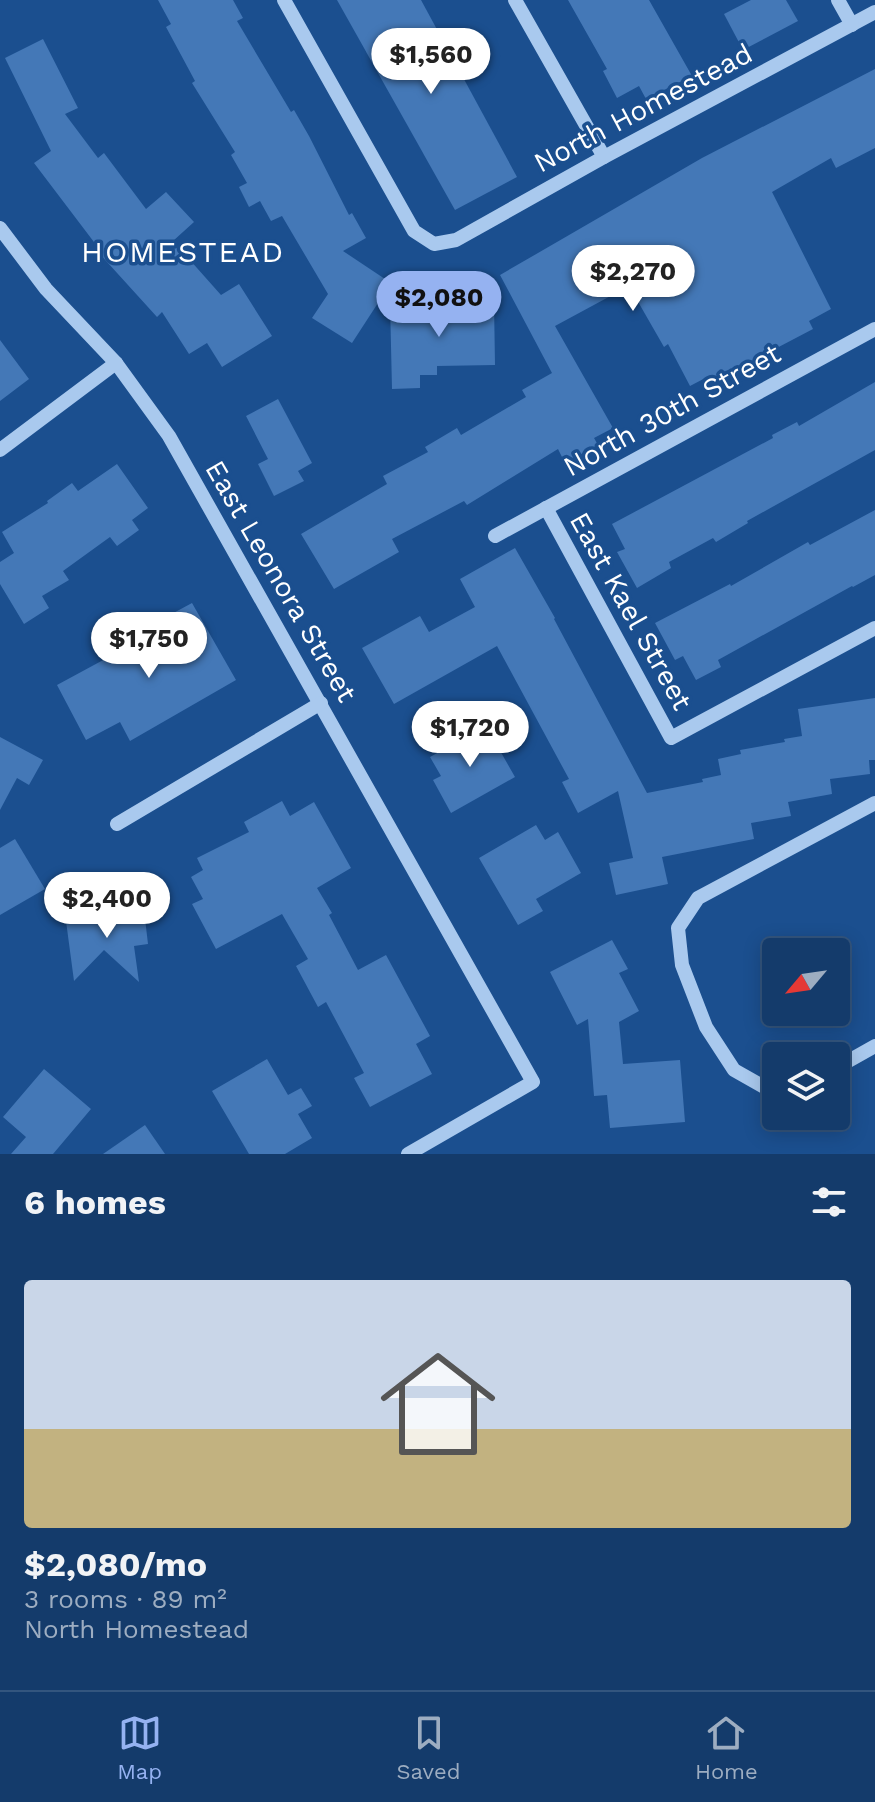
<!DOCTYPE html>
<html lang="en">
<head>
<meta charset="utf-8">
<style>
	body { margin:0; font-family:"Work Sans",sans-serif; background:#1d4271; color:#f1f3f6; height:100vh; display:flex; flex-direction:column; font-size:30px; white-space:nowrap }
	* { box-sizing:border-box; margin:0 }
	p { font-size:26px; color:#9dadc1 }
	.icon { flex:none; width:44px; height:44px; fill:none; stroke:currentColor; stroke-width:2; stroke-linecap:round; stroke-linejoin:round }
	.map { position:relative; height:1154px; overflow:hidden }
	.sheet { display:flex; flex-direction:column; background:#143b6b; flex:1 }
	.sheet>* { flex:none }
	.needle { width:52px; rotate:241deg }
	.tools { position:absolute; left:762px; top:938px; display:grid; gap:16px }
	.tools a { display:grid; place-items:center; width:88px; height:88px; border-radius:8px; background:#143b6b; box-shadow:0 4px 20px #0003,0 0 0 2px #33557e; font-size:40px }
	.price { position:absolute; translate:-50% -68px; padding:0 18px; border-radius:28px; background:#fff; color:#222; font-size:26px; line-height:52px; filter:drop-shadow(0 2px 4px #0008) }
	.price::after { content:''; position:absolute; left:50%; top:48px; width:24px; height:18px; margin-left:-12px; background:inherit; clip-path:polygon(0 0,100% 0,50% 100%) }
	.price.current { background:#95b2f1; color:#111 }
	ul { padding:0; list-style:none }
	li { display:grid; align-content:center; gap:16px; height:424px; padding:0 24px }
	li+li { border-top:2px solid #33557e }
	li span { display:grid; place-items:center; height:248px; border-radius:8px; color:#555 }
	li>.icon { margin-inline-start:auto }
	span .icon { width:144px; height:144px; fill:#fffc; stroke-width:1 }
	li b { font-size:34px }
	h2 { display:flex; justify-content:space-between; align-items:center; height:96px; padding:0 24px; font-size:34px }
	.dock { display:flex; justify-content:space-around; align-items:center; height:112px; border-top:2px solid #33557e; background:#143b6b; font-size:22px; color:#9dadc1 }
	.dock a { display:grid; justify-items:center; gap:4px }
	.dock .current { color:#95b2f1 }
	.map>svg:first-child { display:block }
	.building { fill:#4478b7 }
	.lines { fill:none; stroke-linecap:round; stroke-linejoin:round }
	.minor { stroke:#a9c9ee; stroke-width:14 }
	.labels { text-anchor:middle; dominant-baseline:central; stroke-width:7; stroke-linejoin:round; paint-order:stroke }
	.street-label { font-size:28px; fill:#fff; stroke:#1b4f8f }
	.neighbourhood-label { font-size:30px; letter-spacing:2px; fill:#fff; stroke:#1b4f8f }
</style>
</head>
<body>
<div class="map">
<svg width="875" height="1154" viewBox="0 0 875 1154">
	<rect width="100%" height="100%" fill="#1b4f8f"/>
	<!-- building -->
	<g class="building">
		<path d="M158,0H233L243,18L237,21L291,112L294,110L309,136L349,215L352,213L366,238L343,251L391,283L352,343L312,318L328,294L282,216L271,221L260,201L249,207L239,187L247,183L231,155L235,152L192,83L195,81L166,27L171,24Z"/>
		<path d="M337,0H421L517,177L455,210Z"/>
		<path d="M568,0H649L692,76L646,99L639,86L617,98L603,71L607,69Z"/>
		<path d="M751,0H786L798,21L743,50L724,14Z"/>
		<path d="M43,39L78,108L65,114L98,158L104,153L146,209L166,192L194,222L173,241L221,295L239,284L272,336L222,367L207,343L189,354L162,312L157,317L98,252L100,250L34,163L51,151L5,58Z"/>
		<path d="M875,69V148L836,168L831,158L772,192L831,309L809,321L813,329L714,381L711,375L690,386L668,344L664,347L629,286L555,326L613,428L594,438L598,445L565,463L558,449L467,505L464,501L392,539L399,552L334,589L301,534L387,484L383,476L428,452L425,447L457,428L461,435L526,397L522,390L552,373L500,275L702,158Z"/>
		<path d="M494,302L495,365L437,366V375H420V388L392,389L390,303Z"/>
		<path d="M0,340L29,379L0,401Z"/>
		<path d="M875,382V450L747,521L748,523L716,542L713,538L669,562L671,568L637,588L617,552L625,549L612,524L773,438L772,435L797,422L799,426Z"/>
		<path d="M278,399L312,463L298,471L304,481L274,496L258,464L268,459L246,416Z"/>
		<path d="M117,464L148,508L132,520L139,530L117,546L110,537L63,571L69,580L42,596L49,608L24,624L0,584V562L14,553L2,532L48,503L47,501L72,483L78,491Z"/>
		<path d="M875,510V575L853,587L852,586L718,660L721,667L696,680L683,656L675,660L655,623L730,584L731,586L808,542L810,545Z"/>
		<path d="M515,548L555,618L554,619L647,793L703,782L702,779L721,775L718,759L741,754L740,750L785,742L784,739L802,736L798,709L875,698V760H869L870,774L830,779L832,794L788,802L791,816L751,823L754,839L662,857L668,884L616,895L609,863L633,858L618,791L578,813L562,782L569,779L497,646L394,704L362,648L420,616L429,632L475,607L460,579Z"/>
		<path d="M192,603L236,680L130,741L120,722L86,740L57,685L118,652L119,656L171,626L166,617Z"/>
		<path d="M486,726L515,777L451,813L433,780L441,776L430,757Z"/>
		<path d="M0,737L43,760L29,785L17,778L0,810Z"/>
		<path d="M282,801L290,816L314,802L351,868L317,888L332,913L329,915L358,970L386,955L430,1036L416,1044L432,1074L370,1107L354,1078L364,1073L326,1002L318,1007L296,966L308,959L282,914L216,949L192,904L203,899L191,877L203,870L197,858L249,832L244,822Z"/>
		<path d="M536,825L545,840L558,832L581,873L536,899L543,911L518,925L479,858Z"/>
		<path d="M15,839L45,889L0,915V848Z"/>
		<path d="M144,910L148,944L134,946L139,982L104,950L74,981L66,921Z"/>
		<path d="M612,940L628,969L619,973L639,1011L619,1022L623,1064L680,1060L685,1122L610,1128L607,1095L594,1096L588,1019L577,1025L550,972Z"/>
		<path d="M267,1059L288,1095L301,1088L312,1106L298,1114L312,1138L285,1154H249L212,1091Z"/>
		<path d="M44,1069L91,1109L53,1154H11L26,1137L3,1117Z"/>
		<path d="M145,1125L165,1154H103Z"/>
	</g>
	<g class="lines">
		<!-- minor -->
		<g class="minor">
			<path d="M284,0L414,231L434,244L456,240L604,157L875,12"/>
			<path d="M515,0L604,157"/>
			<path d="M838,0L852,25"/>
			<path d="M0,228L46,289L116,363L169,436L533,1082L408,1154"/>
			<path d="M0,450L116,363"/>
			<path d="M546,508L671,738L875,628"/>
			<path d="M495,536L875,329"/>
			<path d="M117,824L321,703"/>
			<path d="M836,1068L875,1046"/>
			<path d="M776,1086L764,1087L734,1070L706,1027L682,965L678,928L698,898L875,803"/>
		</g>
	</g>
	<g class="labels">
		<!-- street labels -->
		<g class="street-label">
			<text transform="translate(643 108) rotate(-28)">North Homestead</text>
			<text transform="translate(672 410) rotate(-29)">North 30th Street</text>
			<text transform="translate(281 581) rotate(60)">East Leonora Street</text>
			<text transform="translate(631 611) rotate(61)">East Kael Street</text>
		</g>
		<!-- neighbourhood labels -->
		<g class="neighbourhood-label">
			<text x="183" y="251">HOMESTEAD</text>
		</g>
	</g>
</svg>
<div class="tools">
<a><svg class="needle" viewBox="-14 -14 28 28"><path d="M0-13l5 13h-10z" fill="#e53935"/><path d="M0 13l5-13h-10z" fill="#9dadc1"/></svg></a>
<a><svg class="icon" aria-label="layers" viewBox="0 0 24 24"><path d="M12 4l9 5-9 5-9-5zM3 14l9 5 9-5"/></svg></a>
</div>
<b class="price" style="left:431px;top:96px">$1,560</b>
<b class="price" style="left:633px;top:313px">$2,270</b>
<b class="price current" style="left:439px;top:339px">$2,080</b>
<b class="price" style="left:149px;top:680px">$1,750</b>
<b class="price" style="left:470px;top:769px">$1,720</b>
<b class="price" style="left:107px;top:940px">$2,400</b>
</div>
<section class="sheet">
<h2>6 homes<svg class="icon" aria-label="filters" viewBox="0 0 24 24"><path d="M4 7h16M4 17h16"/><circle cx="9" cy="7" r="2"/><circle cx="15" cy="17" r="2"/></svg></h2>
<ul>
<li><span style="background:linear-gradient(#c9d6e8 60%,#c2b280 0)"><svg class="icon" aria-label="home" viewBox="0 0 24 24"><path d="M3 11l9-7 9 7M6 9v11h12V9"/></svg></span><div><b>$2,080/mo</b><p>3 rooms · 89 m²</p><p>North Homestead</p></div></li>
</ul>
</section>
<nav class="dock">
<a class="current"><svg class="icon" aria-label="map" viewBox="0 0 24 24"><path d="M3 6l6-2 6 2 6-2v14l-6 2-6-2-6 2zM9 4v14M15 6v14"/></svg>Map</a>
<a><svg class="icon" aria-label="saved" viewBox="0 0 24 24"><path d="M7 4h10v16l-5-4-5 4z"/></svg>Saved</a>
<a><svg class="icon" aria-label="home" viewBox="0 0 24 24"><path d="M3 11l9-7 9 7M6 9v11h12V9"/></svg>Home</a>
</nav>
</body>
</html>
